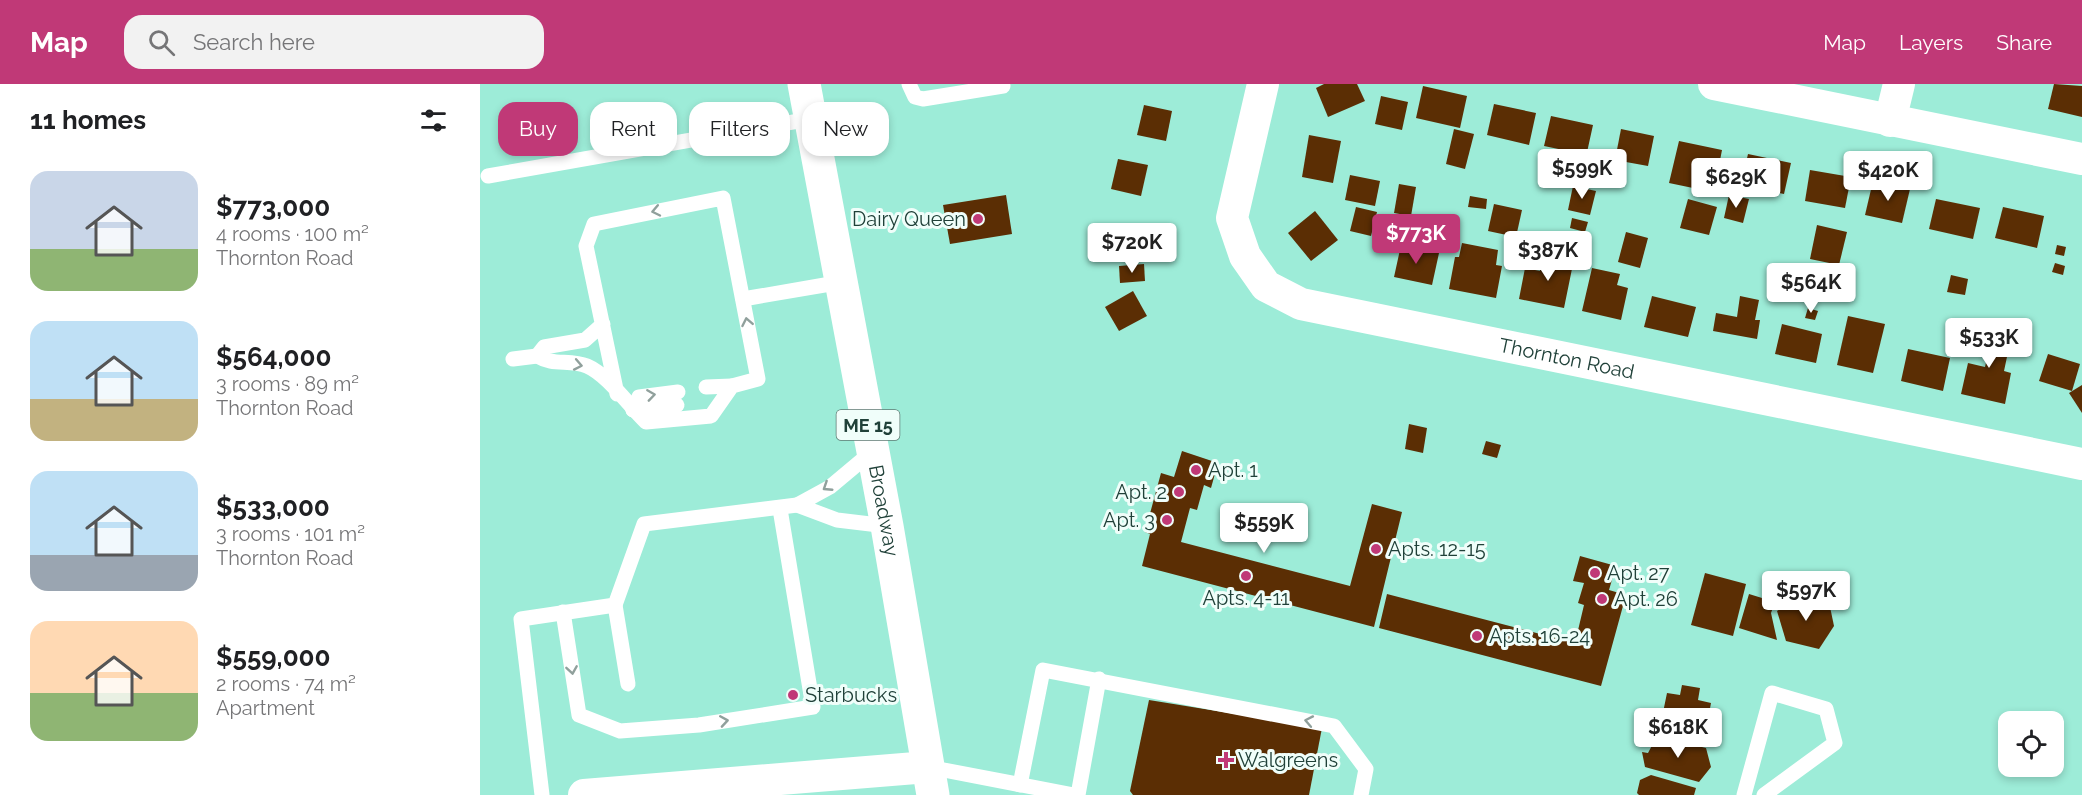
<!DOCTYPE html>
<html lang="en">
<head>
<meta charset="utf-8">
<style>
	body { margin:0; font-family:Raleway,sans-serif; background:#f2f2f2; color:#202124; height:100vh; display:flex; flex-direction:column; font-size:22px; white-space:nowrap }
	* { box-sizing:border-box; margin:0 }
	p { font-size:20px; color:#757577 }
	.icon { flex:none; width:33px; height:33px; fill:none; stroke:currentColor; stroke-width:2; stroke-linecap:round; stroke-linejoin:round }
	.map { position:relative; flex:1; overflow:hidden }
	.side { display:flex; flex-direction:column; background:#fff; width:480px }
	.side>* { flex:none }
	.guide { position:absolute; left:18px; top:18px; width:570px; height:54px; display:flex; gap:12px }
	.buttons { position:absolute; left:1518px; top:627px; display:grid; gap:12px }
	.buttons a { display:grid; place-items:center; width:66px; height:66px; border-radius:12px; background:#fff; box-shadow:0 3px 9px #0003; font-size:30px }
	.price { position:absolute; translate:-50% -51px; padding:0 14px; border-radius:6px; background:#fff; color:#222; font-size:20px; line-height:39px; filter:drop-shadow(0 2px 3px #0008) }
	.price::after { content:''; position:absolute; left:50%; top:36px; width:18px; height:14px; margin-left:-9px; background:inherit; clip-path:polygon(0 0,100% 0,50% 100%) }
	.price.selected { background:#c03977; color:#fff }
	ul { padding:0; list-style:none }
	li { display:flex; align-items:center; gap:18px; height:150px; padding:0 30px }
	li span { display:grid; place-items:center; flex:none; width:168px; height:120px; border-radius:18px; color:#555 }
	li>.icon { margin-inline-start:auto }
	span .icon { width:72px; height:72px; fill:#fffc; stroke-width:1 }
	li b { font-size:26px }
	h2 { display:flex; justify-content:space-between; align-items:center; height:72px; padding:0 30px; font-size:26px }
	.chip { padding:0 21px; border-radius:18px; background:#fff; box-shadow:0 3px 9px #0003; font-size:21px; line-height:54px }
	.chip.selected { background:#c03977; color:#fff }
	header { display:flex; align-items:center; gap:36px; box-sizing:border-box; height:84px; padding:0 30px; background:#c03977; color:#fff }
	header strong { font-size:28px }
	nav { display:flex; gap:33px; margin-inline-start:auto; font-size:21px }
	.search { width:420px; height:54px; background:#f2f2f2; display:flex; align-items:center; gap:15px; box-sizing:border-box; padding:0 21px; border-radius:18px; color:#757577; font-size:22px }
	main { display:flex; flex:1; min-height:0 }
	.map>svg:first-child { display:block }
	.building { fill:#5b2e04 }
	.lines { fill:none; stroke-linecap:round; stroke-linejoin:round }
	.service { stroke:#fff; stroke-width:15 }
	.minor { stroke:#fff; stroke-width:32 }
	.primary { stroke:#fff; stroke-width:33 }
	.oneway { stroke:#90a09c }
	.poi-dot { fill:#c03977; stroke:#f0fefa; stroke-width:2 }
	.labels { text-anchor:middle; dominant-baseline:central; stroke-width:6; stroke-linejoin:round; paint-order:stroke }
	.shield { fill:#f0fefa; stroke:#5e7a73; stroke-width:1.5 }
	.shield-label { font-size:18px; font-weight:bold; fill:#204139 }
	.poi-label { font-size:20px; fill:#204139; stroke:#f0fefa; text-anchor:start }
	.street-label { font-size:20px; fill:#204139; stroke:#f0fefa }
</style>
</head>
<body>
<header>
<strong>Map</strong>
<div class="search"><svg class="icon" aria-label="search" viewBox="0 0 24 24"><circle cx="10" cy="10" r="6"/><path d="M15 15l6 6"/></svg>Search here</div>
<nav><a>Map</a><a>Layers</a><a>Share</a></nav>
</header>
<main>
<section class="side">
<h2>11 homes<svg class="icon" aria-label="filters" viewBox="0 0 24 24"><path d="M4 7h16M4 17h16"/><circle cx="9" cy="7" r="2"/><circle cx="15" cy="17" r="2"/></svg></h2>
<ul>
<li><span style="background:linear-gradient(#c9d6e8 65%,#8fb573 0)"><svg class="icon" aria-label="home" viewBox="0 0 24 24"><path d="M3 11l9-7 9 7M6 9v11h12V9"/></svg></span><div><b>$773,000</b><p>4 rooms · 100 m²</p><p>Thornton Road</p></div></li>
<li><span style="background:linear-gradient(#bfe0f5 65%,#c2b280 0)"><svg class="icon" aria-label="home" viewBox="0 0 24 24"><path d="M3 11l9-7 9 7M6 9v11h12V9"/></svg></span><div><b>$564,000</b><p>3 rooms · 89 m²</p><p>Thornton Road</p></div></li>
<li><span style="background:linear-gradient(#bfe0f5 70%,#9aa5b1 0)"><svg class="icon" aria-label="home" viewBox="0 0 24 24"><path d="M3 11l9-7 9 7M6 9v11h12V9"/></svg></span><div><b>$533,000</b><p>3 rooms · 101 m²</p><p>Thornton Road</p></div></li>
<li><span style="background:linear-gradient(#ffd9b3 60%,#8fb573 0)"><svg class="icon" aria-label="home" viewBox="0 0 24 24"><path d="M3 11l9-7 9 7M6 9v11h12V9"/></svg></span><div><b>$559,000</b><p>2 rooms · 74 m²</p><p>Apartment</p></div></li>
</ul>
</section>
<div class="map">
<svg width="1602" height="711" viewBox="0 0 1602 711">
	<rect width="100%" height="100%" fill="#9decd8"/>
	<!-- building -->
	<g class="building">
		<path d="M844,0H877L885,17L848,33L836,4Z"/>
		<path d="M1574,0L1602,2V33L1568,25Z"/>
		<path d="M943,2L987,12L980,44L936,34Z"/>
		<path d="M901,12L928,18L922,46L895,40Z"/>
		<path d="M1014,20L1056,29L1049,61L1007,51Z"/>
		<path d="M664,21L692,27L686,57L657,51Z"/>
		<path d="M1071,32L1113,41L1102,91L1084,87L1088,67L1064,62Z"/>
		<path d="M974,45L994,50L985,85L966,80Z"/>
		<path d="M1141,45L1174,52L1168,82L1135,76Z"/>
		<path d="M829,51L861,57L853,99L822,93Z"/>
		<path d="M1199,57L1242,66L1236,97L1215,92L1213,104L1189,99Z"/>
		<path d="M1268,70L1311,79L1304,110L1280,105L1279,113L1264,110L1266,101L1261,100Z"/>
		<path d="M638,75L668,81L661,112L631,105Z"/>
		<path d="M1330,86L1371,93L1365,124L1325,117Z"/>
		<path d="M870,91L900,97L895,122L865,116Z"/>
		<path d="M1393,97L1430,105L1422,139L1385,131Z"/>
		<path d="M919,100L936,103L931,132L914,129Z"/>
		<path d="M1093,102L1116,107L1110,131L1088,126Z"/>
		<path d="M526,111L532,150L470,160L463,121Z"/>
		<path d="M1249,111L1269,115L1263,139L1244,134Z"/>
		<path d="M990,112L1007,115L1006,125L988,123Z"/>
		<path d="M1208,115L1237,123L1229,151L1200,144Z"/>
		<path d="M1456,115L1500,124L1493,155L1449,145Z"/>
		<path d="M1014,120L1042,126L1036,153L1008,147Z"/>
		<path d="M876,123L897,128L891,152L870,147Z"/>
		<path d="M1523,123L1564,132L1557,164L1515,154Z"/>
		<path d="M835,127L858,156L831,177L808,149Z"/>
		<path d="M1092,134L1108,138L1105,148L1090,144Z"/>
		<path d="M1337,141L1367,148L1359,181L1330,175Z"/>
		<path d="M1146,148L1168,154L1160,184L1138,178Z"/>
		<path d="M982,159L1018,166L1016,181L1022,182L1016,214L969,205L975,173H979Z"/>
		<path d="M921,161L959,169L952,201L914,193Z"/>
		<path d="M1577,161L1586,163L1584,172L1575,170Z"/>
		<path d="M1064,169L1094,175L1084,224L1039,215L1045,184L1060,187Z"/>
		<path d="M1575,179L1585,182L1583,191L1572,188Z"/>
		<path d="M664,180L665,197L640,199L639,182Z"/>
		<path d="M1112,184L1140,190L1137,201L1148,204L1141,236L1102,227Z"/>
		<path d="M1471,191L1488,195L1485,211L1467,208Z"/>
		<path d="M653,207L667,232L639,247L625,223Z"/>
		<path d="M1172,212L1216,223L1208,253L1164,243Z"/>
		<path d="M1260,212L1279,216L1275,236H1280L1277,255L1233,247L1236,229L1257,233Z"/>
		<path d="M1328,224L1338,227L1335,236L1325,234Z"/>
		<path d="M1368,232L1405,240L1393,289L1357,281Z"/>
		<path d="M1302,240L1342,250L1336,279L1295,270Z"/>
		<path d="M1493,246L1531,254L1524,287L1531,289L1525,320L1481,310L1488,279L1505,283L1509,266L1490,262Z"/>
		<path d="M1428,265L1470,274L1463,307L1421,297Z"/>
		<path d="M1568,270L1600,280L1592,307L1559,297Z"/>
		<path d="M1602,301V329L1589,309Z"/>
		<path d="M929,340L947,344L943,369L925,365Z"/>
		<path d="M1006,357L1021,361L1017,374L1002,370Z"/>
		<path d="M702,367L738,379L731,404L724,401L717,426L710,424L701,458L870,502L892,420L922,428L894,543L662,482L670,450L665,448L681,389L694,393Z"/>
		<path d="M1100,472L1136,482L1129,506L1146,511L1121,602L899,544L907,510L1095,559L1104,521L1098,519L1104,499L1093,497Z"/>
		<path d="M1225,489L1266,500L1253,552L1211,541Z"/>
		<path d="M1269,510L1295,518L1291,529L1297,556L1259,544Z"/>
		<path d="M1316,514L1349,518L1354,542L1339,565L1306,557L1297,527Z"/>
		<path d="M1202,601L1220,604L1218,616L1231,619L1224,657L1179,648L1187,609L1200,611Z"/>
		<path d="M669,616L842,644L829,711H653L650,707Z"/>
		<path d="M1177,652L1226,664L1231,683L1219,698L1165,683L1162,668L1168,669Z"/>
		<path d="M1171,691L1216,704L1214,711H1159L1157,709L1160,696Z"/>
	</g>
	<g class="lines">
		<!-- service -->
		<g class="service">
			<path d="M429,0L435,13L443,15L523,2"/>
			<path d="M8,92L330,35"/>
			<path d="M263,215L362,198"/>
			<path d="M123,240L105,256L64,263L57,272C73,282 90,275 107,282C128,291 149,322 166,338L231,332L252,302L278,295L243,114L114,140L106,162L137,310"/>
			<path d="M33,275L57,272"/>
			<path d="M226,303L252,302"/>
			<path d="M153,326L159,313L198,308"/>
			<path d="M153,326L197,321"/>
			<path d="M393,367L350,403L317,421L357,436L407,442"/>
			<path d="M135,521L148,600"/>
			<path d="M83,528L99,631L140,647L219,641L333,623L300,425"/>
			<path d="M448,683L594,711"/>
			<path d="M540,701L563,586L854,642L886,685L881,711"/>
			<path d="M62,711L41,535L135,521L164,440L317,421"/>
			<path d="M598,711L619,595"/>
			<path d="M1264,711L1292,609L1346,625L1355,659L1284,711"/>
		</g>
		<!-- minor -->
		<g class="minor">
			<path id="s1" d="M783,0L752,134L765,172L786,202L821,220L1602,380"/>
			<path d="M1234,0L1602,75"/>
			<path d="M1410,37L1419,0"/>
			<path d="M104,711L448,683"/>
		</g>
		<!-- primary -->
		<path class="primary" id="s2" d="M324,0L407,442L453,711"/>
	</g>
	<!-- one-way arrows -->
	<defs><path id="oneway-chevron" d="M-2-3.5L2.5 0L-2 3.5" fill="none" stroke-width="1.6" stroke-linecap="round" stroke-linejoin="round" transform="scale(1.5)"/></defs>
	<g class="oneway">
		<use href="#oneway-chevron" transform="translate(176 127) rotate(168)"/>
		<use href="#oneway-chevron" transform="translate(267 238) rotate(-101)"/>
		<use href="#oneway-chevron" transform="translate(98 281) rotate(11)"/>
		<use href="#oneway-chevron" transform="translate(171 311) rotate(-8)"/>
		<use href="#oneway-chevron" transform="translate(347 403) rotate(147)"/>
		<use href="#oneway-chevron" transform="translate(92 586) rotate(81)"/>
		<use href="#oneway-chevron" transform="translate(244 637) rotate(-9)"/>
		<use href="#oneway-chevron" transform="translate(829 637) rotate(-169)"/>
	</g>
	<!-- markers -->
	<g class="poi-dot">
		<circle cx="498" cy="135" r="6"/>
		<circle cx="716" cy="386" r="6"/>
		<circle cx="699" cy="408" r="6"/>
		<circle cx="687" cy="436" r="6"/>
		<circle cx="896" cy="465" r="6"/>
		<circle cx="1115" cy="489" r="6"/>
		<circle cx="766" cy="492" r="6"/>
		<circle cx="1122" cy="515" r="6"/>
		<circle cx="997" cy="552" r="6"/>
		<circle cx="313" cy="611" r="6"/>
		<path d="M743 667h6v6h6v6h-6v6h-6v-6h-6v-6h6z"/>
	</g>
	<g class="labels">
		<!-- shield labels -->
		<rect class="shield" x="356.5" y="326" width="63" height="30" rx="4.5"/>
		<g class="shield-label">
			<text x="388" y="341">ME 15</text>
		</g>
		<!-- poi labels -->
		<g class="poi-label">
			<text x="486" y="135" text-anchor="end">Dairy Queen</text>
			<text x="728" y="386">Apt. 1</text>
			<text x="687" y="408" text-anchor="end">Apt. 2</text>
			<text x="675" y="436" text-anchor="end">Apt. 3</text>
			<text x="908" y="465">Apts. 12-15</text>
			<text x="1127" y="489">Apt. 27</text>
			<text x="766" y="514" text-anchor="middle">Apts. 4-11</text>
			<text x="1134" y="515">Apt. 26</text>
			<text x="1009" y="552">Apts. 16-24</text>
			<text x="325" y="611">Starbucks</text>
			<text x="758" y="676">Walgreens</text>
		</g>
		<!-- street labels -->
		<g class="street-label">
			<text stroke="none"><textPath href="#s1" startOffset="525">Thornton Road</textPath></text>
			<text stroke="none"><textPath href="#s2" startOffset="434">Broadway</textPath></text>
		</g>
	</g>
</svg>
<div class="buttons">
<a><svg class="icon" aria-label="locate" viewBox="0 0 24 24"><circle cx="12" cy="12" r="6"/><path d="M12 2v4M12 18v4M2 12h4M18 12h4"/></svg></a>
</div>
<b class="price" style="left:1102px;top:116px">$599K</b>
<b class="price" style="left:1408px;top:118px">$420K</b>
<b class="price" style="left:1256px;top:125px">$629K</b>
<b class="price selected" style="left:936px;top:181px">$773K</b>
<b class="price" style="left:652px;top:190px">$720K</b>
<b class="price" style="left:1068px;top:198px">$387K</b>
<b class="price" style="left:1331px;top:230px">$564K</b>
<b class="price" style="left:1509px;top:285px">$533K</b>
<b class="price" style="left:784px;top:470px">$559K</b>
<b class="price" style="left:1326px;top:538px">$597K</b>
<b class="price" style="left:1198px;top:675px">$618K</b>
<div class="guide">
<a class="chip selected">Buy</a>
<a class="chip">Rent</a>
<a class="chip">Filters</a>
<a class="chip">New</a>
</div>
</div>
</main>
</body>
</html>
